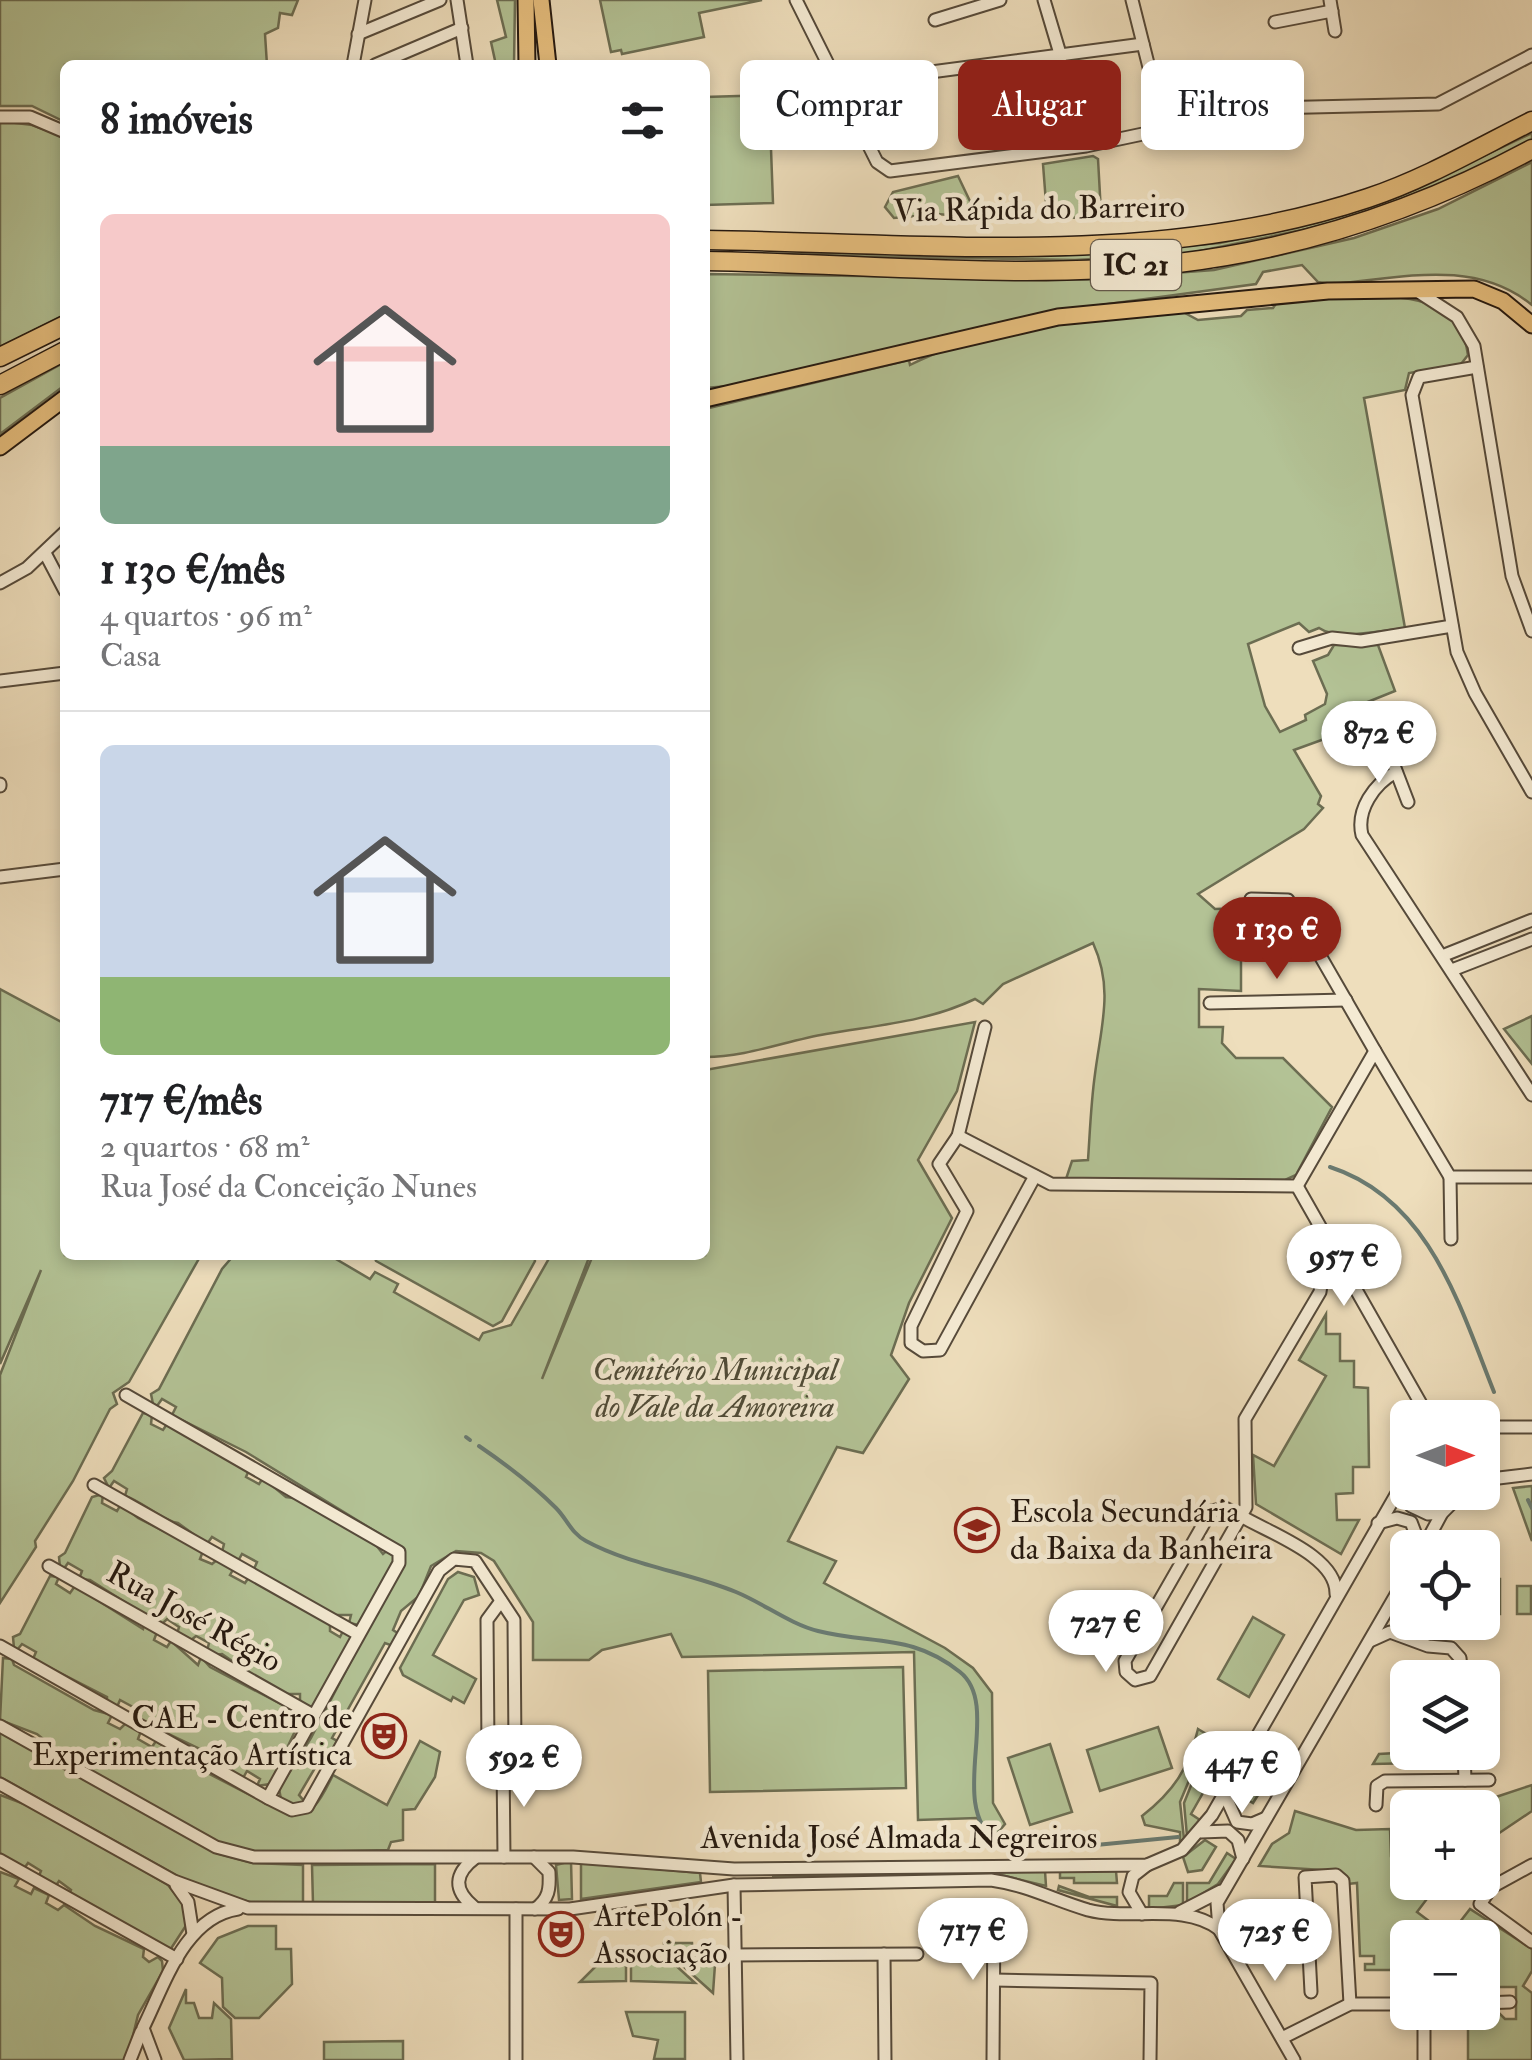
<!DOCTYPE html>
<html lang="pt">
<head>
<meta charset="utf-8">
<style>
	body { margin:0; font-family:"IM FELL Double Pica",serif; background:#f2f2f2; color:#202124; height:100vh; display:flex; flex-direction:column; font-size:38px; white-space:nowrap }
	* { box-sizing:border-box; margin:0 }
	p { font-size:32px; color:#757577 }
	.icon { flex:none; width:55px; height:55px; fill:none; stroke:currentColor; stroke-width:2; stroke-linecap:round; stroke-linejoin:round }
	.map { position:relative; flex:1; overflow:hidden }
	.side { position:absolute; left:60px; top:60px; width:650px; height:1200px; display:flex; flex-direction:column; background:#fff; border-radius:15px; box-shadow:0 5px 15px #0003 }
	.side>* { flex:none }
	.banner { position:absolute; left:740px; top:60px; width:640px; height:90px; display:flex; gap:20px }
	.needle { width:65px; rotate:90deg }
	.fabs { position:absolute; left:1390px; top:1400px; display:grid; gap:20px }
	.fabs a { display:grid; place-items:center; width:110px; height:110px; border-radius:15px; background:#fff; box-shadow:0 5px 15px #0003; font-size:50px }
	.price { position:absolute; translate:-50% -85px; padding:0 22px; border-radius:35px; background:#fff; color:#222; font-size:32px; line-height:65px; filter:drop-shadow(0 2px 5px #0008) }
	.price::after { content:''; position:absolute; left:50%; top:60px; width:30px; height:22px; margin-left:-15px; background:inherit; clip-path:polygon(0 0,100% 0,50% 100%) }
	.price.current { background:#8f2418; color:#fff }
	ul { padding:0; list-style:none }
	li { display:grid; align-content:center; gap:20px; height:530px; padding:0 40px }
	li+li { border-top:2px solid #e0e0e0 }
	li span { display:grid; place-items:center; height:310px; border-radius:15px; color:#555 }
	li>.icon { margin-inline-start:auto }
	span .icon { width:180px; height:180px; fill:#fffc; stroke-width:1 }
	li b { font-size:42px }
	h2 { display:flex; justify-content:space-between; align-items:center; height:120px; padding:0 40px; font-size:42px }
	.tag { padding:0 35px; border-radius:15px; background:#fff; box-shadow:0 5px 15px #0003; font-size:35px; line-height:90px }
	.tag.current { background:#8f2418; color:#fff }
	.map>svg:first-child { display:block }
	.green { fill:#b3c295; stroke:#6c6d52; stroke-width:2.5 }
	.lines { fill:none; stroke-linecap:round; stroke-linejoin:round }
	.stream { stroke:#6a7a70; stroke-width:4 }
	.minor-casing { stroke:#564a3a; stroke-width:15 }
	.major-casing { stroke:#24180f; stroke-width:19 }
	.highway-casing { stroke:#24180f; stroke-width:21 }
	.minor { stroke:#f4ead3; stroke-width:11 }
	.major { stroke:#e7bf7e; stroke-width:15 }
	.highway { stroke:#e7bf7e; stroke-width:18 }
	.labels { text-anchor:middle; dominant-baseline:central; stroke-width:9; stroke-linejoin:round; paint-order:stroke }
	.shield { fill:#f4ead3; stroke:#62574a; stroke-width:2.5 }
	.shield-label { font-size:30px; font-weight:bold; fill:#24180f }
	.street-label { font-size:32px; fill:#24180f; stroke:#f4ead3 }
	.park-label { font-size:32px; font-style:italic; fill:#4f4b37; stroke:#f4ead3 }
	.poi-label { font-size:32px; fill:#24180f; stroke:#f4ead3; text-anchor:start }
</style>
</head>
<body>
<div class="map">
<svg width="1532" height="2060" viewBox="0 0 1532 2060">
	<rect width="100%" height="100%" fill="#eedebc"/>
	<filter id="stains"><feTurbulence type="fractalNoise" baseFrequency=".002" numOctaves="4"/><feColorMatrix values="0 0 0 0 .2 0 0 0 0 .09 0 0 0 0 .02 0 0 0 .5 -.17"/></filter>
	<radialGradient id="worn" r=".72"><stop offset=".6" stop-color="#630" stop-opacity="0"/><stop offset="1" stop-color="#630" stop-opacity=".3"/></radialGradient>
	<!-- green -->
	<g class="green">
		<path d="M0,0H298L292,15L280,13L278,28L265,34L267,65H65V122L32,106H0Z"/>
		<path d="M497,0H515L514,65H496L491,42L506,37Z"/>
		<path d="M600,0H762L699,13L704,37L622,54L621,50L611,52Z"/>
		<path d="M769,95L773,203L705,205V97Z"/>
		<path d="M0,121L32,125L65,137V315L0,347Z"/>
		<path d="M1532,133V141L1469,173L1346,221L1185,254L1075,260L705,254L1095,253L1220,243L1312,223L1398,196Z"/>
		<path d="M1093,156L1098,159L1101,213L1096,219L1047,216L1043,164Z"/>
		<path d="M1532,162V305C1474,258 1402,278 1334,284L1318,282L1302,265L1263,272L1256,284L1042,313L729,386L705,388V274L1094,279L1214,270L1354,238L1438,209Z"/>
		<path d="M958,176L978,218L938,214L894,218L885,207L893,192Z"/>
		<path d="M1347,296C1394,296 1460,292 1468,355L1461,364L1409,373L1405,390L1364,398L1405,628C1384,631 1336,640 1319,628L1309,632L1299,623L1248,644L1265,706L1280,732L1306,720L1305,715L1325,704L1327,694L1313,661L1328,655L1334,645H1378L1395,691L1365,703L1368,712L1349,720L1352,729L1294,750L1321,796L1318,804L1323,808L1304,829L1198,894L1215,909L1247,908V904L1282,908L1307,944V950H1276L1275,945H1263V929L1253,928V950L1241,951V991L1199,989V1027H1223L1222,1043L1236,1058H1283L1332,1107L1296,1175L1285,1180L1066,1179L1072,1161L1088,1160C1090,1131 1091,1102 1095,1074C1101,1026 1114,989 1093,943L1003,984L983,1004L975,999C927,1022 878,1025 826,1034C785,1041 747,1057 705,1057V409L909,360L910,365C992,323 1094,320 1183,312L1198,320L1241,316L1247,310L1273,308L1277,302Z"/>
		<path d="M65,362V385L0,434V398Z"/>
		<path d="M0,989L65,1024V1255H201L129,1382L113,1393L117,1404L110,1409L73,1481L35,1541L36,1547L0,1603V1375L41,1270L0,1364Z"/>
		<path d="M1532,1016V1064L1504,1029Z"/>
		<path d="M975,1022L957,1091L918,1160L952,1218L909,1303L891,1355L909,1379L863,1453L837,1447L788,1541L836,1561L824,1583L945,1648L973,1668L992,1693L993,1803L1005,1824L993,1838L977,1818L918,1820L914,1652L682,1657L671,1634L602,1650L589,1660H533V1622L494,1561L481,1553L456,1551L431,1566L419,1596L401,1611L393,1630L399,1634L393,1646L385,1643L332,1738L339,1742L332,1754L325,1751L299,1795L305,1802L297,1807L281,1799L279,1789L311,1738L403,1561L404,1549L246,1452L172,1415L176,1407L162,1399L157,1406L153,1404L151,1394L159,1389L222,1269L234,1255H329L370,1279L375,1272L398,1284L394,1292L479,1340L483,1333L511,1325L551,1255H590L542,1379L593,1255H705V1070Z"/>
		<path d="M374,1255H534L535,1261L502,1321L493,1326L376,1261Z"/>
		<path d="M1326,1314V1334H1340V1361H1354V1387L1368,1388L1369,1467H1353V1493L1336,1494L1337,1520H1359L1341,1554L1256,1504L1253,1455L1274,1466L1326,1376L1299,1360Z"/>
		<path d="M143,1413L152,1415L151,1424L163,1430L167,1424L249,1470L246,1477L259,1484L263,1478L286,1497L301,1499L376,1545L383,1554L389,1549L396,1560L359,1625L349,1623L351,1615H333L254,1569L257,1562L242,1554L238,1561L222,1552L224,1544L212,1537L207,1544L178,1523C164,1522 142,1501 125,1496L127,1489L114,1481L109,1488L104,1478L112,1471Z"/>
		<path d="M1532,1486V1541L1513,1488Z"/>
		<path d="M103,1494L102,1503L117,1511L121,1504L138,1518L203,1551L200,1559L212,1564L218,1559L234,1568L230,1575L245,1583L249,1577L330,1622V1631L340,1637L344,1629L352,1637L313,1707L300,1704V1694H280L222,1654L214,1655L207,1651L209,1643L196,1636L190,1641L177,1634L179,1627L167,1619L161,1625L90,1580L79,1579L82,1571L68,1563L63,1570L60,1567L59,1557L65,1553L92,1497Z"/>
		<path d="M458,1572L474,1577L479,1595L464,1600L433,1655L476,1679L464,1703L453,1697L451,1701L403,1675L400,1668L448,1579Z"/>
		<path d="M50,1576L59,1577L56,1584L70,1593L75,1586L143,1629L144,1624L157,1632L154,1640L167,1647L171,1641L198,1665L201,1657L210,1667L302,1715L301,1731L296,1729L270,1784L257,1786L260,1779L247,1771L243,1778L198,1748L160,1730L164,1725L154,1719L147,1724L130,1715L133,1707L120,1700L117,1707L107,1702V1697L33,1659L36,1652L22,1644L17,1650L14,1648L13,1637L20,1634Z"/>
		<path d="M1482,1579H1500V1614H1483Z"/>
		<rect x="1517" y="1586" width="14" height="28"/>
		<path d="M1253,1617L1284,1635L1249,1697L1218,1679Z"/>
		<path d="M3,1658L12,1659L14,1665L94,1710L112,1715L108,1723L120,1729L126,1723L141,1731L138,1739L152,1747L156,1741L192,1765L289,1815C315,1817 322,1796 333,1775L387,1805L420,1741L440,1752L435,1777L415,1809L403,1810V1840L391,1842L388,1850L262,1853L222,1844L66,1757L37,1734L0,1720Z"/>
		<path d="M903,1667L906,1788L710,1792L708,1671Z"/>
		<path d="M1396,1725H1407L1408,1752L1421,1753V1763L1373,1764L1379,1754L1396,1753Z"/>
		<path d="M1158,1727L1172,1768L1100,1791L1087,1750Z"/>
		<path d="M1198,1729L1208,1735L1180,1802L1184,1839L1180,1842V1832L1145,1825L1142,1816C1174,1791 1189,1768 1198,1729Z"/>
		<path d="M0,1732L216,1853L253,1863L303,1865V1904L250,1902L201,1889L0,1777Z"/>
		<path d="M1211,1736L1229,1747L1191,1814L1200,1820L1187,1836L1184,1803Z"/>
		<path d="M1050,1744L1072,1812L1030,1825L1008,1758Z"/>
		<path d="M1248,1763L1260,1770L1265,1784L1253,1803L1233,1791Z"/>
		<path d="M1532,1785V1811L1483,1844V1821L1497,1820L1496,1797Z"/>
		<path d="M0,1795L40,1810L168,1885L183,1904L187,1924L170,1950L69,1895L71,1890L59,1881L55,1887L38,1878L41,1871L28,1863L23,1870L0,1853Z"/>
		<path d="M1295,1811L1356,1830L1390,1829L1391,1856H1407L1408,1882L1439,1883L1417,1912L1449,1936L1470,1909L1532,1949V1971L1523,1986L1532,1993V2060H1468V2013L1495,2009L1505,2019H1516V1987H1498V1970L1483,1969L1482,1938H1408L1407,1961H1392L1391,1970H1365V1964H1374V1956H1360L1357,1883L1348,1884L1339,1871L1259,1866L1272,1844L1289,1833Z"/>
		<path d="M1205,1840L1216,1847L1202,1870L1188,1872L1183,1857Z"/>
		<path d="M1227,1853L1236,1859L1218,1884L1187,1903V1883H1209Z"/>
		<path d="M571,1861L572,1899L559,1900L556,1865Z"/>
		<path d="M581,1862L700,1873L701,1882L581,1899Z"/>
		<path d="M435,1864V1902L313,1904L312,1865Z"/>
		<path d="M1045,1871L1046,1886L1001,1875L772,1876Z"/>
		<path d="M1060,1871H1116L1117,1883H1074V1878H1060Z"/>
		<path d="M0,1872L19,1879L15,1886L31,1894L34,1888L49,1895L46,1903L58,1910L64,1905L95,1926L144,1949L143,1957L149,1962L158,1957L162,1961L163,1971L138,2015L127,2060H0Z"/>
		<path d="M1174,1883H1183V1905L1149,1909V1896H1167Z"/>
		<path d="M1059,1886L1089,1897H1117V1906L1058,1890Z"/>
		<path d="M248,1926H276V1949H291L292,1984L259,2018H235L223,2007L222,1978L200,1963L218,1938Z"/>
		<path d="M664,1943H692L693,1958L706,1957V1943L716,1950L713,1993L664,1949Z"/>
		<path d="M604,1958H626V1981L580,1982Z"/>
		<path d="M672,1962L695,1983L631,1981V1963Z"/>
		<path d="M186,1989V2003H194L199,2018H212L214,2003L231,2019L232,2059L184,2060L169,2028Z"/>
		<path d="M626,2012H685V2059H654L658,2040L633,2036Z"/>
		<path d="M403,2041V2060H324V2042Z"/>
	</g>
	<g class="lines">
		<!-- stream -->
		<g class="stream">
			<path d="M1330,1167C1429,1199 1459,1304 1494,1392"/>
			<path d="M466,1437L470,1440"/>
			<path d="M479,1446C504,1463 534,1486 556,1508C567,1519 571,1533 586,1541C632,1566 688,1572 736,1592C763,1603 790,1624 818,1631C873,1645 911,1633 960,1672C1003,1706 946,1804 996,1841L1096,1845L1178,1837"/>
			<path d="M1528,1500L1532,1508"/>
		</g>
		<defs>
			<g id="minor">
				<path d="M457,0L467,65"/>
				<path d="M796,0L877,162L890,171L1086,146L1266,108L1438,104L1532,55"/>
				<path d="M1044,0L1061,57"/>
				<path d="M1132,0L1164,127"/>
				<path d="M1330,0L1335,31"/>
				<path d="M935,20L1000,0"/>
				<path d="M1275,22L1332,11"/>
				<path d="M358,34L440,0"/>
				<path d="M353,65L365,0"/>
				<path d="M375,65L462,28"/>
				<path d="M840,84L1143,44"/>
				<path d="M0,117H30L65,132"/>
				<path d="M1420,293L1457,317L1474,346L1512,576L1532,631"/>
				<path d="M1477,367L1419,377L1412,395L1457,652L1475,693L1532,792"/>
				<path d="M45,553L65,591"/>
				<path d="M0,583L27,568L65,532"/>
				<path d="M1299,648L1332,638L1361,641L1452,626"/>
				<path d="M0,681L65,673"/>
				<path d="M1390,755L1408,802"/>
				<path d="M1396,772C1374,784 1356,810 1362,835L1532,1095"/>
				<path d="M0,784V786"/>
				<path d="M0,877L65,869"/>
				<path d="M1251,899L1288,900L1375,1051"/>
				<path d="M1442,956L1532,920"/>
				<path d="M1452,970L1532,939"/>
				<path d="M1210,1003L1346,1000"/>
				<path d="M985,1027L958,1136L939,1164L967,1211L911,1326V1343L923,1351L940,1350L1035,1176"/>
				<path d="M958,1136L1051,1184L1297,1186"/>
				<path d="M1450,1177L1451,1239"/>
				<path d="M1297,1186L1375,1051L1450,1177H1532"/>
				<path d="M1297,1186L1429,1418"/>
				<path d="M1322,1278L1320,1292L1245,1419L1246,1507L1241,1516C1269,1533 1337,1556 1336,1594"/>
				<path d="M126,1395L399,1552V1563L268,1798L292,1810L307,1807L439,1571L454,1559L475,1561L514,1620L515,1749L503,1763"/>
				<path d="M1482,1427H1532"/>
				<path d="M1482,1480L1532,1474"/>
				<path d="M1401,1483L1411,1506L1428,1514L1442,1513"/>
				<path d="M94,1485L358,1634"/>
				<path d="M1225,1508L1241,1516L1150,1676L1135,1680L1126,1672L1125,1661L1211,1511Z"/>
				<path d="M1378,1523L1397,1518L1411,1522L1421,1548"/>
				<path d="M1423,1548L1442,1513L1463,1492"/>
				<path d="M49,1566L313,1715"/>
				<path d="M501,1601L487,1620L488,1749L503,1763"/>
				<path d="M1370,1641L1390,1632L1428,1646L1451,1648L1460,1658L1462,1678"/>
				<path d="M0,1646L268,1798"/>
				<path d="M0,1726L216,1847L254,1857H573L734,1869L1147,1865L1182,1850L1212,1815L1408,1474"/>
				<path d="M1464,1752L1465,1780"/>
				<path d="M503,1763L504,1857"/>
				<path d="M0,1784L174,1881L248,1908L570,1909L734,1885L991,1880C1027,1885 1054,1900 1088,1910C1130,1921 1183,1902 1219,1929"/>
				<path d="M1225,1795L1237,1822L1252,1824L1266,1818"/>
				<path d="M1376,1805L1377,1786L1385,1781L1489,1780"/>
				<path d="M1201,1832L1228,1831L1238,1840L1243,1859"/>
				<path d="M534,1857L549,1872C550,1889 549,1899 535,1909"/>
				<path d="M0,1860L177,1959"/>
				<path d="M1532,1865L1492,1887L1480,1904L1532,1942"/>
				<path d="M176,1885L188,1902L193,1934"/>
				<path d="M734,1885L737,2060"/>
				<path d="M474,1907C453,1890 454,1874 475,1858"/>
				<path d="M516,1909V2060"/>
				<path d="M1180,1912L1221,1891"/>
				<path d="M1142,1914L1129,1892L1133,1876L1147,1865"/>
				<path d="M884,1954L885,2060"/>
				<path d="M735,1955L917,1954"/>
				<path d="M994,1980L1151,1983L1150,2060"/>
				<path d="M1311,1992L1305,1877L1336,1875L1343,1881L1350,2004"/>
				<path d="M1482,2003L1510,2002"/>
				<path d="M1424,2012V2060"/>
				<path d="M1282,2038L1350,2004H1408"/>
				<path d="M130,2060L141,2032"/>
				<path d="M155,2060L143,2028C164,1986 184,1917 238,1909"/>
				<path d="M993,2060L994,1906"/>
				<path d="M1294,2060L1219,1929L1217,1903L1408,1574"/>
			</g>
			<g id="major">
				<path d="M526,0L527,65"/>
				<path d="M541,0L548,65"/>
				<path d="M705,399L1058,317L1328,291L1474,289L1503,301L1532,325"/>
				<path d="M0,447L65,398"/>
			</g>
			<g id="highway">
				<path d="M705,240C923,243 1157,269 1368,198C1425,179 1478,148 1532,121"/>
				<path d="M705,261C858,263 1027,281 1178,263C1303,248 1421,209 1532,149"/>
				<path d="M0,357L65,325"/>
				<path d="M0,385L65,351"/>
			</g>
		</defs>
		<!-- minor casing -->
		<use href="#minor" class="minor-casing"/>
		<!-- major casing -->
		<use href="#major" class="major-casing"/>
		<!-- highway casing -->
		<use href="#highway" class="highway-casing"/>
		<!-- minor -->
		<use href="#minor" class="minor"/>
		<!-- major -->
		<use href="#major" class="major"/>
		<!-- highway -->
		<use href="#highway" class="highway"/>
	</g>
	<!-- icons -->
	<defs>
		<symbol id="school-ring" viewBox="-11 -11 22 22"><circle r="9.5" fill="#f4ead3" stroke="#8f2418" stroke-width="1.5"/><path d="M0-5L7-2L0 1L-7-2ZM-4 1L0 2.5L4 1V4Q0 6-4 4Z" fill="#8f2418"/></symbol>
		<symbol id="theatre-ring" viewBox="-11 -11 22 22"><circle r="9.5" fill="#f4ead3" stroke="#8f2418" stroke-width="1.5"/><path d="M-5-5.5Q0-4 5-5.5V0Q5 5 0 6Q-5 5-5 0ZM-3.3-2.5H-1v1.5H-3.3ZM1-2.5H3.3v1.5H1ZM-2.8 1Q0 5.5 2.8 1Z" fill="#8f2418"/></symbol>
	</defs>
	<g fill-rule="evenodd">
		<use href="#school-ring" x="952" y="1505" width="50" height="50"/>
		<use href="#theatre-ring" x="359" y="1711" width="50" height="50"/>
		<use href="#theatre-ring" x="536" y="1909" width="50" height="50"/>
	</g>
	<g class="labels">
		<!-- shield labels -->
		<rect class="shield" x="1091" y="240" width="90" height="50" rx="8"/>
		<g class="shield-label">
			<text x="1136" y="265">IC 21</text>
		</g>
		<!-- street labels -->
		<g class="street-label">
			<text transform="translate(1039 209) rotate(-1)">Via Rápida do Barreiro</text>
			<text transform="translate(194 1617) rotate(29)">Rua José Régio</text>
			<text x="899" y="1838">Avenida José Almada Negreiros</text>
		</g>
		<!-- park labels -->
		<g class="park-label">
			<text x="715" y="1370">Cemitério Municipal<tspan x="715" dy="37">do Vale da Amoreira</tspan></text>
		</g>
		<!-- poi labels -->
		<g class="poi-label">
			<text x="1010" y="1512">Escola Secundária<tspan x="1010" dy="37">da Baixa da Banheira</tspan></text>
			<text x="352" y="1718" text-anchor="end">CAE - Centro de<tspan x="352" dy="37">Experimentação Artística</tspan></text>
			<text x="594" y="1916">ArtePolón -<tspan x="594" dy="37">Associação</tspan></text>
		</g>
	</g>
	<rect width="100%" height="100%" filter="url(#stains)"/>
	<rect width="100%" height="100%" fill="url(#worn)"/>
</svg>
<div class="fabs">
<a><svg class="needle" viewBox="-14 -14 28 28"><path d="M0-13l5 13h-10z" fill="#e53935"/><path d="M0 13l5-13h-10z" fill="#757577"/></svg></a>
<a><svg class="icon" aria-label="locate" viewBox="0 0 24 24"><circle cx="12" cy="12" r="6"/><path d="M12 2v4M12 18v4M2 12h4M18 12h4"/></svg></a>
<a><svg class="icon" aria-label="layers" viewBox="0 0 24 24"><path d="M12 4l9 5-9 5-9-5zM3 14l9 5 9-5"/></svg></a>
<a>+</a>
<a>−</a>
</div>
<b class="price" style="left:1379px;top:786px">872 €</b>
<b class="price current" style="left:1277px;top:982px">1 130 €</b>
<b class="price" style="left:1344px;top:1309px">957 €</b>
<b class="price" style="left:1106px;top:1675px">727 €</b>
<b class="price" style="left:524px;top:1810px">592 €</b>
<b class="price" style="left:1242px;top:1816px">447 €</b>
<b class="price" style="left:973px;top:1983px">717 €</b>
<b class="price" style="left:1275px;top:1984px">725 €</b>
<div class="banner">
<a class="tag">Comprar</a>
<a class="tag current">Alugar</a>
<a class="tag">Filtros</a>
</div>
<section class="side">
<h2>8 imóveis<svg class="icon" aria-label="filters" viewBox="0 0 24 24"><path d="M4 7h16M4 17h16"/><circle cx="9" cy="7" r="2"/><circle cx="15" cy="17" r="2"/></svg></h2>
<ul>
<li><span style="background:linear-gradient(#f6c9c9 75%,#7fa58c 0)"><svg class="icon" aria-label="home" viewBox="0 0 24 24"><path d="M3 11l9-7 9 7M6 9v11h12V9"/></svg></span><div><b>1 130 €/mês</b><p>4 quartos · 96 m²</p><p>Casa</p></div></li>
<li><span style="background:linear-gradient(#c9d6e8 75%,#8fb573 0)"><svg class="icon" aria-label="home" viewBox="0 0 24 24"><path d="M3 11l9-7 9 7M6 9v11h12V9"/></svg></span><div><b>717 €/mês</b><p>2 quartos · 68 m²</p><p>Rua José da Conceição Nunes</p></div></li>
</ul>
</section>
</div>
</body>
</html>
